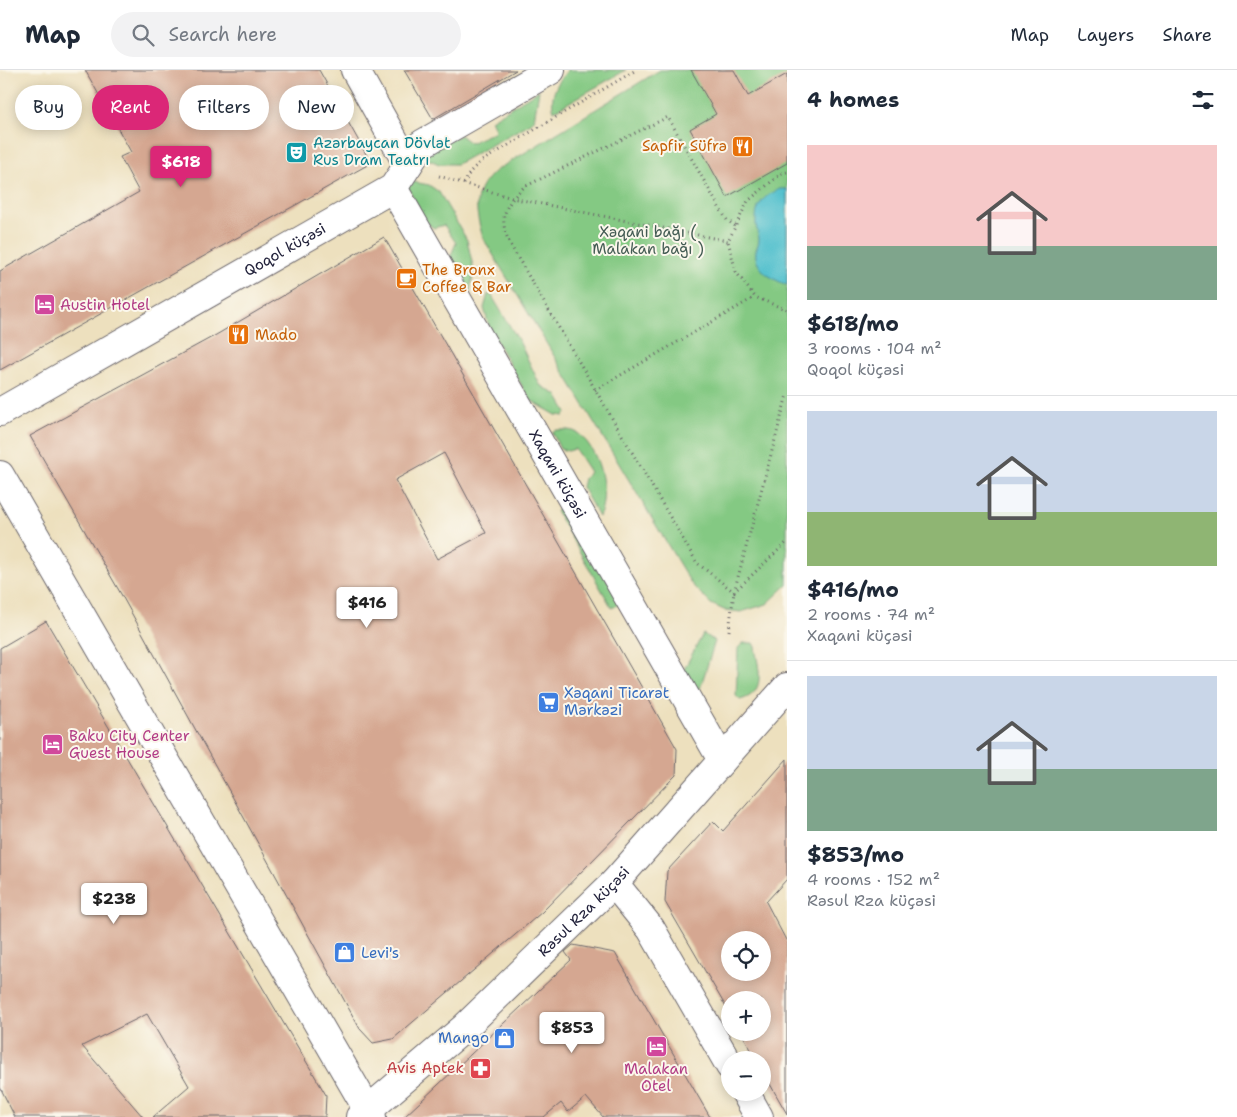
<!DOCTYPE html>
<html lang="en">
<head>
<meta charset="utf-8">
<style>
	body { margin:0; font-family:"Shantell Sans",sans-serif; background:#f2f2f3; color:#1f2937; height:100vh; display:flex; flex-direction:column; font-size:19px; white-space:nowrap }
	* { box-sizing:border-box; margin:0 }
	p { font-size:16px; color:#747a83 }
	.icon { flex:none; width:28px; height:28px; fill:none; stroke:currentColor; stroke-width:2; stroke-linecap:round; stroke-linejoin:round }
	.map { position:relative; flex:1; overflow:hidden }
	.details { display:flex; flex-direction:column; background:#fff; width:450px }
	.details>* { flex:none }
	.hud { position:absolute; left:15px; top:15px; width:475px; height:45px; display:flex; gap:10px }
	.fabs { position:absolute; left:721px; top:861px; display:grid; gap:10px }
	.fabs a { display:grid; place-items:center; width:50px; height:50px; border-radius:50%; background:#fff; box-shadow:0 2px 12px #0003; font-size:25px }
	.price { position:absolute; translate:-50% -42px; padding:0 11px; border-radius:5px; background:#fff; color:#222; font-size:16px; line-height:32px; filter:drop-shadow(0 1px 2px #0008) }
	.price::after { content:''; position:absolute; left:50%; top:30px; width:15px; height:11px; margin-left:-8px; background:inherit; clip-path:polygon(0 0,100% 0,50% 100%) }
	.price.current { background:#db2777; color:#fff }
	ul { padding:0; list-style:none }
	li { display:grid; align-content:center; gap:10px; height:265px; padding:0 20px }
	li+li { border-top:1px solid #e0e1e3 }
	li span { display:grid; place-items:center; height:155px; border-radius:0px; color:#555 }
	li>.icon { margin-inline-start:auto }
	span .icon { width:90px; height:90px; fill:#fffc; stroke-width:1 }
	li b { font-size:21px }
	h2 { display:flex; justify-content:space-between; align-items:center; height:60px; padding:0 20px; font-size:21px }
	.chip { padding:0 18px; border-radius:22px; background:#fff; box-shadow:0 2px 12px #0003; font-size:18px; line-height:45px }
	.chip.current { background:#db2777; color:#fff }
	header { display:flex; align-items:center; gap:30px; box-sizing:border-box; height:70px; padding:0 25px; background:#fff; border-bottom:1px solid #e0e1e3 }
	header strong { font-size:24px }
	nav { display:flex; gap:28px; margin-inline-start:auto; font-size:18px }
	.search { width:350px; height:45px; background:#f2f2f3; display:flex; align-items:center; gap:12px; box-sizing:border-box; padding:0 18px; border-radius:28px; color:#747a83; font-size:19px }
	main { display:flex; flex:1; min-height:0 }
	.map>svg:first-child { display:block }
	.green { fill:#84c983; stroke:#53765f }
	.water { fill:#55c1ce; stroke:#3c7284 }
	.building { fill:#d5a791; fill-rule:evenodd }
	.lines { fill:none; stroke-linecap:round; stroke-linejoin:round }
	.street-casing { stroke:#696469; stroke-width:30 }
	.path { stroke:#696469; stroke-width:3; stroke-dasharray:1 4; stroke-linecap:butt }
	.street { stroke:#fff; stroke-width:28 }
	.labels { text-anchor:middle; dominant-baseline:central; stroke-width:4; stroke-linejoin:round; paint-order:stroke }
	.culture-label { font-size:15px; fill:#0d838f; stroke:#fbf7ec; text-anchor:start }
	.food-label { font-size:15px; fill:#c56008; stroke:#fbf7ec; text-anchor:start }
	.park-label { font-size:15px; fill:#445c54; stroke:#fbf7ec }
	.street-label { font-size:15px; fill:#22223b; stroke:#fbf7ec }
	.hotel-label { font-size:15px; fill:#b23c85; stroke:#fbf7ec; text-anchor:start }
	.shop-label { font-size:15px; fill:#366cbe; stroke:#fbf7ec; text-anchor:start }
	.health-label { font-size:15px; fill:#be3a42; stroke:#fbf7ec; text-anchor:end }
</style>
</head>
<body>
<header>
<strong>Map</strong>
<div class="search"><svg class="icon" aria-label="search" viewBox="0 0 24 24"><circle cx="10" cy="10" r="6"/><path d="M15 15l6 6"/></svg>Search here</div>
<nav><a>Map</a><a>Layers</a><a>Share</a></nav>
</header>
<main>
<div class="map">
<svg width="787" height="1047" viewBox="0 0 787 1047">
	<rect width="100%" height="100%" fill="#fbf7ec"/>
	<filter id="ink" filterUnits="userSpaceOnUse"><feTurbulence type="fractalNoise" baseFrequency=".02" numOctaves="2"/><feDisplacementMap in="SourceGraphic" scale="10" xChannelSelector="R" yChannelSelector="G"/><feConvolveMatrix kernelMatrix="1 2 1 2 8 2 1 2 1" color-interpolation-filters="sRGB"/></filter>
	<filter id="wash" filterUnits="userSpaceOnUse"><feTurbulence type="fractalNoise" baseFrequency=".0096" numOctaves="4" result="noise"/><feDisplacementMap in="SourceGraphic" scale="20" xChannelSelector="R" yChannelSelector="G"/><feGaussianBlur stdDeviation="1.12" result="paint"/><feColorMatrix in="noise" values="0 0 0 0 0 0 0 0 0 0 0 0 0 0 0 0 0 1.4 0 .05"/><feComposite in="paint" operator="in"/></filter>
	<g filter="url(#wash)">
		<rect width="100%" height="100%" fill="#ede0be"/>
		<!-- green -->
		<g class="green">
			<path d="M568,0H626L554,41C549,26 558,11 568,0Z"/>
			<path d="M660,0H787V515L767,534L741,542L724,540L711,534L692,515L483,168C475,140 471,122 495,101Z"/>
			<path d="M539,20L534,50L531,53L457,94H439L421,86L460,65L470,73L494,62L495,59L491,50Z"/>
			<path d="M408,111L429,115L439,122L467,170L474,201L469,225L449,190L456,173L444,155L434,158L426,153L407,115Z"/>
			<path d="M488,224L492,226L520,273L540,315L557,325L567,342L564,346L556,345L530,330L490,260L484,238Z"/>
			<path d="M557,360C565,360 573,359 579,364C600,381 610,423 599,447L582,417L584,408L590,402L575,379L568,381L560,379L552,362Z"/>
			<path d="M566,435L621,533L612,538L556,441Z"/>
			<path d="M703,564L715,571L700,619L695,621L682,603Z"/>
			<path d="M743,573H753L755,577C758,597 768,623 740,630L736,626L738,578Z"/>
		</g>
		<!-- water -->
		<path class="water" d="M780,119H787V215C772,209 753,199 756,180C757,177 759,173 759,169C759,164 756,159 756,154C755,135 763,126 780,119Z"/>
		<g id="blocks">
			<!-- building -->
			<g class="building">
				<path d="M85,0H319L371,93L0,300V201L139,122L120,87L131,82Z"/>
				<path d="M404,0H516L433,49Z"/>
				<path d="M691,0H734L748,26L787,4V93L727,127L690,59L716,44Z"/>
				<path d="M384,167L677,679L676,705L542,842L393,969L373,973L360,959L121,524L30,366L216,265ZM444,383L486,463L437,489L395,410Z"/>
				<path d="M46,551L326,1025L325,1047H153L189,1016L147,944L82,976L143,1047H15L0,1017V578Z"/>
				<path d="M787,689V809L766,832L787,872V1044L762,1000V990H757L741,962H762V930H730V944L665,832L667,801L713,751L723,761ZM730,870H762V902H730Z"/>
				<path d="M573,875L615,883L710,1047H603L586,1027L568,1042L561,1033L544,1047H404L571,890L565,882Z"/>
			</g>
		</g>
	</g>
	<g filter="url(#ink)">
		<use href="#blocks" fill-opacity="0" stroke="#696469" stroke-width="1"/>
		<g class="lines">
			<defs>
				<g id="street">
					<path d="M355,0L408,95"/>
					<path id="s1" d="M393,118L722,690"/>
					<path id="s2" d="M0,342L393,118L422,74L551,0"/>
					<path d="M0,405L372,1047"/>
					<path d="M614,813L651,859L730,996"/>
					<path d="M745,1022L759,1047"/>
					<path id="s3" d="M360,1047L463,959L614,813L787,617"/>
				</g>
			</defs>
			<!-- street casing -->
			<use href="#street" class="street-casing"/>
			<!-- path -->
			<g class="path">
				<path d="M787,102L782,103L748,131L728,171L736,202L755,227L787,240"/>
				<path d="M439,106L512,128L728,171"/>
				<path d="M464,114L470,102L480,92L636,0"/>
				<path d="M735,156L727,150L720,139L668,47L524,117C503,136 498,150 511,176L697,493L734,522L787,472"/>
				<path d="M595,320L755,227"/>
				<path d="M729,561L734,522L787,325"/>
			</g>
			<!-- street -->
			<use href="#street" class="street"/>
		</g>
	</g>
	<!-- icons -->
	<defs>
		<symbol id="restaurant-square" viewBox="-11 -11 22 22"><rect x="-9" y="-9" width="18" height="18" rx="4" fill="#e8710a" stroke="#fbf7ec"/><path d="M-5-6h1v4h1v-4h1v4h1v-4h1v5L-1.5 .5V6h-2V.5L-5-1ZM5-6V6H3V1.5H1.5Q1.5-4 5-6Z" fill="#fff"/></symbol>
		<symbol id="theatre-square" viewBox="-11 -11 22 22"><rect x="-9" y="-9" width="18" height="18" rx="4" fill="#0f9aa8" stroke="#fbf7ec"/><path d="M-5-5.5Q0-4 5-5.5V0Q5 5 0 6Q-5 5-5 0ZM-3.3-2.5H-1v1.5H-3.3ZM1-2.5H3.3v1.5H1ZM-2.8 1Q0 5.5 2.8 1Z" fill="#fff"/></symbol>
		<symbol id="cafe-square" viewBox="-11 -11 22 22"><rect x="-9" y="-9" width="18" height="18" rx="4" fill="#e8710a" stroke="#fbf7ec"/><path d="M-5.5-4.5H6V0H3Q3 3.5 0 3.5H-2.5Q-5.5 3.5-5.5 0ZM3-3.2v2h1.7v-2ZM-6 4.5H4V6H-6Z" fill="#fff"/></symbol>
		<symbol id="hotel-square" viewBox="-11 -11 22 22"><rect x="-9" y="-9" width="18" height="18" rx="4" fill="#d1479c" stroke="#fbf7ec"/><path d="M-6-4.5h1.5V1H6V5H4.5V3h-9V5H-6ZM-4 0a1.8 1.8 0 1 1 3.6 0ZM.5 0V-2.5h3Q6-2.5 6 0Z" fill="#fff"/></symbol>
		<symbol id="supermarket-square" viewBox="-11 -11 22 22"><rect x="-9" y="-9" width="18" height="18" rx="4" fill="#3f7fe0" stroke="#fbf7ec"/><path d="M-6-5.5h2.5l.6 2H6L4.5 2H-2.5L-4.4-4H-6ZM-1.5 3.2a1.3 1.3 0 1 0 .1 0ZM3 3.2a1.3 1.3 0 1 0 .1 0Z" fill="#fff"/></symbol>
		<symbol id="shop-square" viewBox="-11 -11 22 22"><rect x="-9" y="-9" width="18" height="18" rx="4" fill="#3f7fe0" stroke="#fbf7ec"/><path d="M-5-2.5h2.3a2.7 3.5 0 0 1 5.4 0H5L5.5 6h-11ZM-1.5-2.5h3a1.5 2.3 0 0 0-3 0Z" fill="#fff"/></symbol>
		<symbol id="pharmacy-square" viewBox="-11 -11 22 22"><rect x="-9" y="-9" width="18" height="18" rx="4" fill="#e0444e" stroke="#fbf7ec"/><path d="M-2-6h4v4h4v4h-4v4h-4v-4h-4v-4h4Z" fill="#fff"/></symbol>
	</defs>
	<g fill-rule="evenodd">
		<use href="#restaurant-square" x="730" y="64" width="25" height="25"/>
		<use href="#theatre-square" x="284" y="70" width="25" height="25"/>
		<use href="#cafe-square" x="394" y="196" width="25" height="25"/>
		<use href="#hotel-square" x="32" y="222" width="25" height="25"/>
		<use href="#restaurant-square" x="226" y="252" width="25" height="25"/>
		<use href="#supermarket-square" x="536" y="620" width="25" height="25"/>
		<use href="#hotel-square" x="40" y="662" width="25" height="25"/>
		<use href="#shop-square" x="332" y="870" width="25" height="25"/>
		<use href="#shop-square" x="492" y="956" width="25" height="25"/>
		<use href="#hotel-square" x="644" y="964" width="25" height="25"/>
		<use href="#pharmacy-square" x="468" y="986" width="25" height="25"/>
	</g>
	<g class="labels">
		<!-- culture labels -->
		<g class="culture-label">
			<text x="313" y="73">Azərbaycan Dövlət<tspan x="313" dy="17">Rus Dram Teatrı</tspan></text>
		</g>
		<!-- food labels -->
		<g class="food-label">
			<text x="727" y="76" text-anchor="end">Sapfir Süfrə</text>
			<text x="422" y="200">The Bronx<tspan x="422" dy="17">Coffee &amp; Bar</tspan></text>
			<text x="255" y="265">Mado</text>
		</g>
		<!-- park labels -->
		<g class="park-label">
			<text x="648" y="162">Xəqani bağı (<tspan x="648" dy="17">Malakan bağı )</tspan></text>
		</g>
		<!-- street labels -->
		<g class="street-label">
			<text stroke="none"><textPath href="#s2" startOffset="328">Qoqol küçəsi</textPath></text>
			<text stroke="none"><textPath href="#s1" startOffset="330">Xaqani küçəsi</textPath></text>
			<text stroke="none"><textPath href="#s3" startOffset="304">Rəsul Rza küçəsi</textPath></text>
		</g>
		<!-- hotel labels -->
		<g class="hotel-label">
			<text x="60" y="235">Austin Hotel</text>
			<text x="69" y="666">Baku City Center<tspan x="69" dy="17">Guest House</tspan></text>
			<text x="656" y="999" text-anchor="middle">Malakan<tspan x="656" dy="17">Otel</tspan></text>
		</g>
		<!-- shop labels -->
		<g class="shop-label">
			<text x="564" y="623">Xəqani Ticarət<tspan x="564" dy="17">Mərkəzi</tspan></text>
			<text x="361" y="883">Levi's</text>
			<text x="489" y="968" text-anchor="end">Mango</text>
		</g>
		<!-- health labels -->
		<g class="health-label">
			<text x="464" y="998">Avis Aptek</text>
		</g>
	</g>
</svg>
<div class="fabs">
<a><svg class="icon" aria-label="locate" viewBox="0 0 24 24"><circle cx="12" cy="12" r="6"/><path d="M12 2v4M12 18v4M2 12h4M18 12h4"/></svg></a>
<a>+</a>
<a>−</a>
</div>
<b class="price current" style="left:181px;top:118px">$618</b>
<b class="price" style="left:367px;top:559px">$416</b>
<b class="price" style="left:114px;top:855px">$238</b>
<b class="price" style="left:572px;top:984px">$853</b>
<div class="hud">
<a class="chip">Buy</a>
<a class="chip current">Rent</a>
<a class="chip">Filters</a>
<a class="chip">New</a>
</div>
</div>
<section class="details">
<h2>4 homes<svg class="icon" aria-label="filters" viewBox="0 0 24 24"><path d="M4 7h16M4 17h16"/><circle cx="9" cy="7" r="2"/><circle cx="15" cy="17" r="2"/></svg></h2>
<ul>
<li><span style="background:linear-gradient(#f6c9c9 65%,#7fa58c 0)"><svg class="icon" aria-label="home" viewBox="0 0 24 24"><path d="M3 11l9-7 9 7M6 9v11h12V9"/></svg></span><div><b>$618/mo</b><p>3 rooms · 104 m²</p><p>Qoqol küçəsi</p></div></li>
<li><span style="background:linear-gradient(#c9d6e8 65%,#8fb573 0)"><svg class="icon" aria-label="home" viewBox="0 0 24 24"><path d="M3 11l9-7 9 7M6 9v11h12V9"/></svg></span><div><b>$416/mo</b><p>2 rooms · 74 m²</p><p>Xaqani küçəsi</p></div></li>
<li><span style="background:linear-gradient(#c9d6e8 60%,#7fa58c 0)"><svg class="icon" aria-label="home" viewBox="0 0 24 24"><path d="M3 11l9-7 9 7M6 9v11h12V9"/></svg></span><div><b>$853/mo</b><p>4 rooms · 152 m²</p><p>Rəsul Rza küçəsi</p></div></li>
</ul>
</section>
</main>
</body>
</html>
